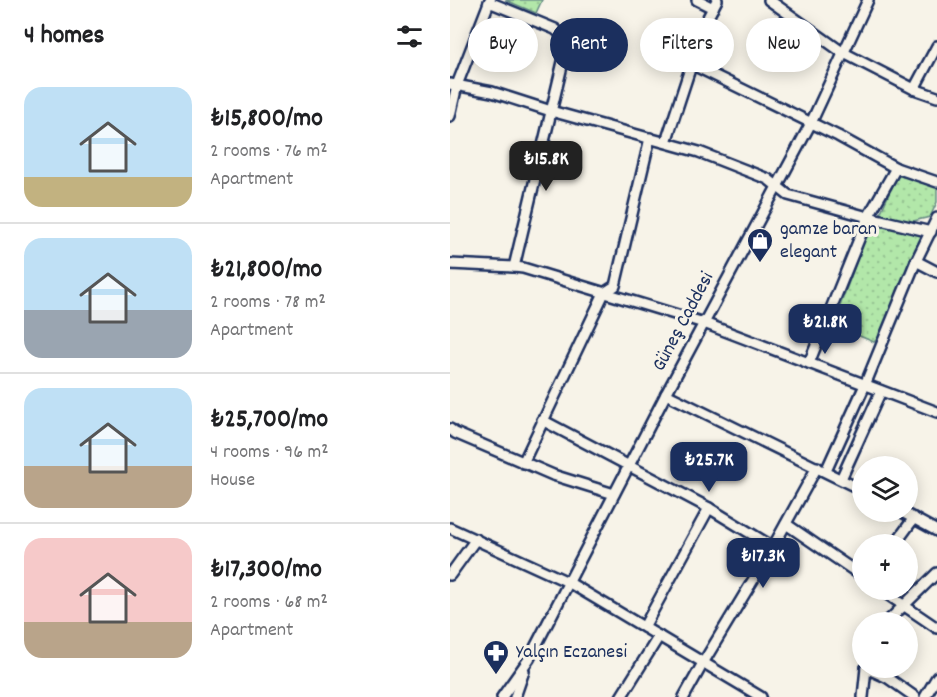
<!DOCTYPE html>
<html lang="en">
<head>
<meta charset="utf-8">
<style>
	body { margin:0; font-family:Dekko,sans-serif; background:#f2f2f2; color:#202124; height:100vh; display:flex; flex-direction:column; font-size:22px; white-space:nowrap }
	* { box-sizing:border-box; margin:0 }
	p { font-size:20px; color:#757577 }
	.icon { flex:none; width:33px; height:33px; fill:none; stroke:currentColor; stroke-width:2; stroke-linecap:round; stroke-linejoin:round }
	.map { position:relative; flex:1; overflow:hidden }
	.drawer { display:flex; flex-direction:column; background:#fff; width:450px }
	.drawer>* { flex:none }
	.top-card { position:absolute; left:18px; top:18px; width:378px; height:54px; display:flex; gap:12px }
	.tools { position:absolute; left:402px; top:456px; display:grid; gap:12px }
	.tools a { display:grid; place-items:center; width:66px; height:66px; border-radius:50%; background:#fff; box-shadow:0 3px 15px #0003; font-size:30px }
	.price { position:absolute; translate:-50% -51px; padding:0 14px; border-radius:12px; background:#1b2f5e; color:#fff; font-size:20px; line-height:39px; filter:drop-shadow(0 2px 3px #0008) }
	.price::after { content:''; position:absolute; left:50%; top:36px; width:18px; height:14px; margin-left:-9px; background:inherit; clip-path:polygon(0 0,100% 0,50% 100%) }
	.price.current { background:#222; color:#fff }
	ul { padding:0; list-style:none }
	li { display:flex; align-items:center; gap:18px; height:150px; padding:0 24px }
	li+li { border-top:2px solid #e0e0e0 }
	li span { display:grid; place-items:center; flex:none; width:168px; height:120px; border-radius:18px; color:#555 }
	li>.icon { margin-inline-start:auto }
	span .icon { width:72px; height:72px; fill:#fffc; stroke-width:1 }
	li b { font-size:26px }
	h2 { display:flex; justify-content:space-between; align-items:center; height:72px; padding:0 24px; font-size:26px }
	.pill { padding:0 21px; border-radius:27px; background:#fff; box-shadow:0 3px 15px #0003; font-size:21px; line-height:54px }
	.pill.current { background:#1b2f5e; color:#fff }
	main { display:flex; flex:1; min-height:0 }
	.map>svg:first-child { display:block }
	.park { fill:url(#park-dots); stroke:#668b84; stroke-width:1.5 }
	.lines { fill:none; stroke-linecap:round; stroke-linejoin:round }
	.minor-casing { stroke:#1b2f5e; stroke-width:14 }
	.minor { stroke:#f7f3e8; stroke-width:9 }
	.labels { text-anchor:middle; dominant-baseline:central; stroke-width:6; stroke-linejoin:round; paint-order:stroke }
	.poi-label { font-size:20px; fill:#1b2f5e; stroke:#f7f3e8; text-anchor:start }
	.street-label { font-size:20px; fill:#1b2f5e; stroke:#f7f3e8 }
</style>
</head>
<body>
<main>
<section class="drawer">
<h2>4 homes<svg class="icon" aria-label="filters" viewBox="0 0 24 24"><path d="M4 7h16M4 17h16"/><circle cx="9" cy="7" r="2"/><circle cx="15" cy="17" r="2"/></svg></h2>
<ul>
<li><span style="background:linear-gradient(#bfe0f5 75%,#c2b280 0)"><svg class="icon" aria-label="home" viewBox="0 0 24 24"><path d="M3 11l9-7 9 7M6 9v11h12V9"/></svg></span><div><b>₺15,800/mo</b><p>2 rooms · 76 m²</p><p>Apartment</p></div></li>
<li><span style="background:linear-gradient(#bfe0f5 60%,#9aa5b1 0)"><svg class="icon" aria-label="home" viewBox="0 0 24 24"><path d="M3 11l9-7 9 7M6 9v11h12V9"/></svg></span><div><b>₺21,800/mo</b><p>2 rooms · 78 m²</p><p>Apartment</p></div></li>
<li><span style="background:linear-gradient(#bfe0f5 65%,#b9a48a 0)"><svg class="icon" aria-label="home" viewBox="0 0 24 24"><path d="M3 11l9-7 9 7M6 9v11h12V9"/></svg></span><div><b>₺25,700/mo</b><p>4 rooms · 96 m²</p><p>House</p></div></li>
<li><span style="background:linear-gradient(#f6c9c9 70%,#b9a48a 0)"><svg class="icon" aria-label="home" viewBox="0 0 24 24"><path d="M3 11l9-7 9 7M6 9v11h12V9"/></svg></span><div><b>₺17,300/mo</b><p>2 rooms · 68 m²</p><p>Apartment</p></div></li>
</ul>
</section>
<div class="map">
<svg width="487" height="697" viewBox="0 0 487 697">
	<defs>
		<pattern id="park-dots" width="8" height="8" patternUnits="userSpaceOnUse" patternTransform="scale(1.5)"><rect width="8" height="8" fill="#b2e7a9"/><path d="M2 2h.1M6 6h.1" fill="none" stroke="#98c694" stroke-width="1.8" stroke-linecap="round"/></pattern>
	</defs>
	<rect width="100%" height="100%" fill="#f7f3e8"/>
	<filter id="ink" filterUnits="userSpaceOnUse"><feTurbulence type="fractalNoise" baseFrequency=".0167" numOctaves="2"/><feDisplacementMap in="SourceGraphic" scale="12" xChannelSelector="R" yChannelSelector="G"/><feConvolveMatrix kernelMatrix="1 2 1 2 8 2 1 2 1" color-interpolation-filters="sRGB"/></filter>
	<g filter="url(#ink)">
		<!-- park -->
		<g class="park">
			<path d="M55,0H92L86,13Z"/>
			<path d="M451,175L487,187V202L480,217L455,223L430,214L447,176Z"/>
			<path d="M425,221L472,235L474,240L429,337L424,342L383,325L420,225Z"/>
		</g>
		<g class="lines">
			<defs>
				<g id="minor">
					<path d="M247,0L263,8"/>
					<path d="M319,0L392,52L464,89L487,97"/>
					<path d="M39,2L105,29L113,36L117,45L64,267"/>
					<path d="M241,64L388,136L446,168L487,182"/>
					<path d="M0,84L42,92L101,111L249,152L318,179L338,195L418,217L481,232"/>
					<path d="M464,89L487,46"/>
					<path d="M0,116L7,85L40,0"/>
					<path d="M216,142L255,23L267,0"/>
					<path d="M466,261L487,218"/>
					<path d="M0,264L64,267L73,268L254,323L487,412"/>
					<path d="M359,363L418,217L446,168"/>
					<path d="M216,394L412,490"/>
					<path d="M92,420L259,508L323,547"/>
					<path d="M0,429L5,433L103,475L164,494"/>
					<path d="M73,463L154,293L165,286L200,138"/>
					<path d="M376,471L415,385L466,261L487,272"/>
					<path d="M391,479L431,391"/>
					<path d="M452,512L487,531"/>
					<path d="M336,524L412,576"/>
					<path d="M0,528L118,582L311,697"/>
					<path d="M445,544L464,518"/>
					<path d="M0,575L26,539"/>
					<path d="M431,590L487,628"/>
					<path d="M437,622L487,573"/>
					<path d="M194,627L259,508"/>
					<path d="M416,668L438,678L465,697"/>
					<path d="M52,697L79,659L216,394L361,123L418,0"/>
					<path d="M65,697L74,671"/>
					<path d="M171,697L209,636"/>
					<path d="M234,697L253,663L323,547L367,467"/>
					<path d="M413,697L416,668"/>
					<path d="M475,697L487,677"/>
				</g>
			</defs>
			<!-- minor casing -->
			<use href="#minor" class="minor-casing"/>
			<!-- minor -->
			<use href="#minor" class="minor"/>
		</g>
	</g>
	<!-- icons -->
	<defs>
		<symbol id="shop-pin" viewBox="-11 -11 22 30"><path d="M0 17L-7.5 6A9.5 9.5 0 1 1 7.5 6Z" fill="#1b2f5e" stroke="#f7f3e8"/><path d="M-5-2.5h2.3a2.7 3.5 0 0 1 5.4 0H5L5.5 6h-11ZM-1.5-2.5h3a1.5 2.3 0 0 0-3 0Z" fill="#fff"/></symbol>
		<symbol id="pharmacy-pin" viewBox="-11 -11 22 30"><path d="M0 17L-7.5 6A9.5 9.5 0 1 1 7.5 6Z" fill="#1b2f5e" stroke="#f7f3e8"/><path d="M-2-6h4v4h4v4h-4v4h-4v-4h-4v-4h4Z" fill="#fff"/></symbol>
	</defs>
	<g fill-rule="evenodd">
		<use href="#shop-pin" x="295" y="226" width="30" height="40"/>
		<use href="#pharmacy-pin" x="31" y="638" width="30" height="40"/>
	</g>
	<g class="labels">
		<!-- poi labels -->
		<g class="poi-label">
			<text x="330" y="230">gamze baran<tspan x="330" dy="23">elegant</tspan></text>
			<text x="66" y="653">Yalçın Eczanesi</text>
		</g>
		<!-- street labels -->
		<g class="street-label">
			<text transform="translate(234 322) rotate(-62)">Güneş Caddesi</text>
		</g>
	</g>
</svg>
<div class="tools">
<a><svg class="icon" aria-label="layers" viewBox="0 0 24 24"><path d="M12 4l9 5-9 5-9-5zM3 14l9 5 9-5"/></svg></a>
<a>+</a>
<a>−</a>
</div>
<b class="price current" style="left:96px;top:192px">₺15.8K</b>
<b class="price" style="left:375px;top:355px">₺21.8K</b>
<b class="price" style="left:259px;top:493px">₺25.7K</b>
<b class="price" style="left:313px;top:589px">₺17.3K</b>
<div class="top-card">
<a class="pill">Buy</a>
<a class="pill current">Rent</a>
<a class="pill">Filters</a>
<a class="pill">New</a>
</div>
</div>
</main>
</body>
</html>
